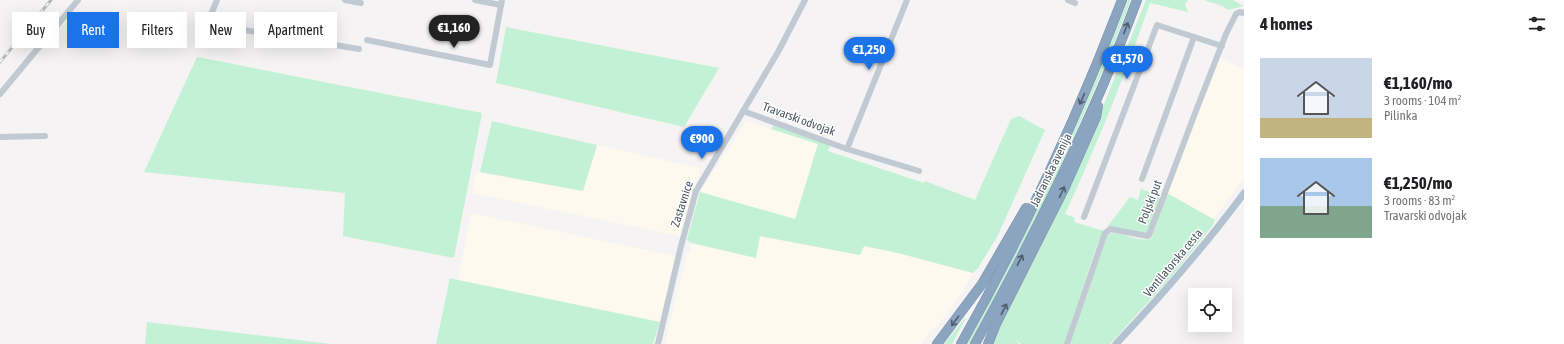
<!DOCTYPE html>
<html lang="en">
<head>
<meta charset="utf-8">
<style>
	body { margin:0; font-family:"Asap Condensed",sans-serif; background:#f2f2f2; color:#202124; height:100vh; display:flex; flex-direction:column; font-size:15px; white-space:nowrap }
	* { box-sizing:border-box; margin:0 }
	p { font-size:13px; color:#757577 }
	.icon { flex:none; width:22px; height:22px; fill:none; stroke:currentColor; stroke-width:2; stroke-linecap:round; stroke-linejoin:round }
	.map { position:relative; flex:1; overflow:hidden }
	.panel { display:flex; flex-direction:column; background:#fff; width:320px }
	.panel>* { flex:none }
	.hud { position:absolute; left:12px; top:12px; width:380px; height:36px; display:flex; gap:8px }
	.buttons { position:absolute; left:1188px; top:288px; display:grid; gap:8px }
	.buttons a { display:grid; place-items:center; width:44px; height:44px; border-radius:0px; background:#fff; box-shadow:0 4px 16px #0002; font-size:20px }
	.price { position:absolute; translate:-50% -34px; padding:0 9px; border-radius:14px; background:#1a73e8; color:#fff; font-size:13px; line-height:26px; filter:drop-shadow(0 1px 2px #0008) }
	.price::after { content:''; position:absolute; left:50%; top:24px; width:12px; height:9px; margin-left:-6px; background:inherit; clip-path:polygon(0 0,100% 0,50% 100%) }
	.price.current { background:#222; color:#fff }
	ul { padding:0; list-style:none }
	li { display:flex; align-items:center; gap:12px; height:100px; padding:0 16px }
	li span { display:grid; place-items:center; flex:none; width:112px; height:80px; border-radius:0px; color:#555 }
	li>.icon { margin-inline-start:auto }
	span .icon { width:48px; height:48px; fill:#fffc; stroke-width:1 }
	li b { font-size:17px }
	h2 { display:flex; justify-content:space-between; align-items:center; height:48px; padding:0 16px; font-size:17px }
	.chip { padding:0 14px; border-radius:0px; background:#fff; box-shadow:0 4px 16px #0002; font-size:14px; line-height:36px }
	.chip.current { background:#1a73e8; color:#fff }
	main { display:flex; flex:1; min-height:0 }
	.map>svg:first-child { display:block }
	.commercial { fill:#fdf9ef }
	.green { fill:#c3f1d5 }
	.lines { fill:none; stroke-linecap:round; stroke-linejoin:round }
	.highway-casing { stroke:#7690ad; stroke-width:10 }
	.minor { stroke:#c1cad2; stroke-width:6 }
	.major { stroke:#b3c2d1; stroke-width:7 }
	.highway { stroke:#8ba5c1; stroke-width:9 }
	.rail-casing { stroke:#b5b8bd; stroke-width:3 }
	.rail { stroke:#fff; stroke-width:1.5; stroke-dasharray:4.5; stroke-linecap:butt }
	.oneway { stroke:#505e6b }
	.labels { text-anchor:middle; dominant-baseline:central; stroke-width:3; stroke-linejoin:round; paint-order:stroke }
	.street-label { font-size:12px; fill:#4a5661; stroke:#fff }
</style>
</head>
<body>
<main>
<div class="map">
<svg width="1244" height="344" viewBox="0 0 1244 344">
	<rect width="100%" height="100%" fill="#f5f3f3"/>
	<!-- commercial -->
	<g class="commercial">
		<path d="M1220,57L1244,70V179L1213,219L1167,193Z"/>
		<path d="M746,121L818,144L795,220L700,192Z"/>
		<path d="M597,145L700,168L680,236L472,193L476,172L583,191Z"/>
		<path d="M471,213L675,256L660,322L458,280Z"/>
		<path d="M760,236L860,255L864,246L898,253L973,273L952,308L920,344H665L687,253H690L692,243L755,258Z"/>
	</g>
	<!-- green -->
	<g class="green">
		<path d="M1128,0H1131C1085,118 1032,234 969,344H966C1029,234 1082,118 1128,0Z"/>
		<path d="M1146,0H1188L1185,4L1188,12L1150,3C1125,75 1097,145 1065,214L1075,218L1074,222L1104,231L1097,245L1064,344H1021L1015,339L1019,344H991L1052,223L1079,166Z"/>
		<path d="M1205,0H1233L1244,6L1228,10C1222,4 1213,4 1205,0Z"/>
		<path d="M506,27L719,68L684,127L496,83Z"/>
		<path d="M197,57L482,113L454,258L343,236L345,193L144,172Z"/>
		<path d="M1019,116L1045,130L998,235L978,268L973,273L898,253L864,246L860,255L760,236L756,258L692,243L688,241L687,239L700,192L795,219L818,144L771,129L774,124L830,145L828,151L924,183L925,181L975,200L1011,119Z"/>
		<path d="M492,121L597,145L583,191L480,172Z"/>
		<path d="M1141,189L1161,196L1148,233L1108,226L1130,197L1138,200Z"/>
		<path d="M1167,193L1215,220L1213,225L1171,277L1110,344H1070L1108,233C1123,232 1137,242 1151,239Z"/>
		<path d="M450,278L458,280L660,322L653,344H436Z"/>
		<path d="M965,318H966L952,344H944Z"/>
		<path d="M147,322L331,344H145Z"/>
	</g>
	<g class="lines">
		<defs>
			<g id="highway">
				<path d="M937,344L982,284L1026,208"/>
				<path d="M961,344C1023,234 1077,118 1122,0"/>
				<path d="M975,344C1036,233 1093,119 1137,0"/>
				<path d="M988,344L996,324L1065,187L1096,117L1098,106"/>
			</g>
		</defs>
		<!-- highway casing -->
		<use href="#highway" class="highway-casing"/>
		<!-- minor -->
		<g class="minor">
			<path d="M217,0L207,24L359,49"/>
			<path d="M345,0L361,3"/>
			<path d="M475,0L501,5"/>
			<path d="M1068,0L1075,3"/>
			<path d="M367,40L490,65L502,0"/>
			<path d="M0,94L78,0"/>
			<path d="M743,111L847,149L919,171"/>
			<path d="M0,137L45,136"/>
			<path d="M847,149L907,0"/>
			<path d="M1142,179L1194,37"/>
			<path d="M1084,217L1157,25L1222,46"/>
			<path d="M658,344L681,246L696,191L778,52L805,0"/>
			<path d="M1067,344L1105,233L1110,229L1148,236L1149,235L1197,108L1226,34L1236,14L1240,12L1244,13"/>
		</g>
		<!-- major -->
		<path class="major" d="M1116,344C1161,296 1205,246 1244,193"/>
		<!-- highway -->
		<use href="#highway" class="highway"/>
		<defs>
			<path id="rail" d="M0,62L51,0"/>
		</defs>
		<!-- rail casing -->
		<use href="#rail" class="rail-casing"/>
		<!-- rail -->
		<use href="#rail" class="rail"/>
	</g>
	<!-- one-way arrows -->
	<defs><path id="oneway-shaft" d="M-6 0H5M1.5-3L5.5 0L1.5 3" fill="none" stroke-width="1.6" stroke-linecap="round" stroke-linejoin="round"/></defs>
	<g class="oneway">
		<use href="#oneway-shaft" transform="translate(1126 28) rotate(-69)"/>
		<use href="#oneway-shaft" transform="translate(1082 99) rotate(114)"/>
		<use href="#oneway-shaft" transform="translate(1062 192) rotate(-64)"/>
		<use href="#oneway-shaft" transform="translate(1020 260) rotate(-63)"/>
		<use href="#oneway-shaft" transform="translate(1004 309) rotate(-63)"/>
		<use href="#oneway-shaft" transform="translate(955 321) rotate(127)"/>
	</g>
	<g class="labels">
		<!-- street labels -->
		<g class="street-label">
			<text transform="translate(799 119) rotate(20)">Travarski odvojak</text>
			<text transform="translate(1051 170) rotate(-64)">Jadranska avenija</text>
			<text transform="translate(1150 202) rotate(-69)">Poljski put</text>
			<text transform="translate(682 204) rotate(-72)">Zastavnice</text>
			<text transform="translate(1173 263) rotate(-50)">Ventilatorska cesta</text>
		</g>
	</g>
</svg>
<div class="buttons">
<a><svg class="icon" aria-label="locate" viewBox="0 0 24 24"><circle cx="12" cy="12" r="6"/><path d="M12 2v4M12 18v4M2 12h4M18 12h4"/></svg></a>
</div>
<b class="price current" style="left:454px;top:49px">€1,160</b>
<b class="price" style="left:869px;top:71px">€1,250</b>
<b class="price" style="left:1127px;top:80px">€1,570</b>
<b class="price" style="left:702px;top:160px">€900</b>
<div class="hud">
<a class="chip">Buy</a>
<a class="chip current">Rent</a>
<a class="chip">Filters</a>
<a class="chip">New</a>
<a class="chip">Apartment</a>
</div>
</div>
<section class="panel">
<h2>4 homes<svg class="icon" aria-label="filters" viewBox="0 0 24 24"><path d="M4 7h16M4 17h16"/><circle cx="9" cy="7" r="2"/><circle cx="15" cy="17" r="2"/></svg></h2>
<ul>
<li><span style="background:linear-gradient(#c9d6e8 75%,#c2b280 0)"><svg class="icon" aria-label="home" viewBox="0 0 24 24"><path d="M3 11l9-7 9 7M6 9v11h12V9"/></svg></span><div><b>€1,160/mo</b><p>3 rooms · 104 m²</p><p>Pilinka</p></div></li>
<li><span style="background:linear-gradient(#a9c7e8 60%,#7fa58c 0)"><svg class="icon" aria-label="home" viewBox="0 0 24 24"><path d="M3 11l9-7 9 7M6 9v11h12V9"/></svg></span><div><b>€1,250/mo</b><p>3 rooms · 83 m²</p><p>Travarski odvojak</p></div></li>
</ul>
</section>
</main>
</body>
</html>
